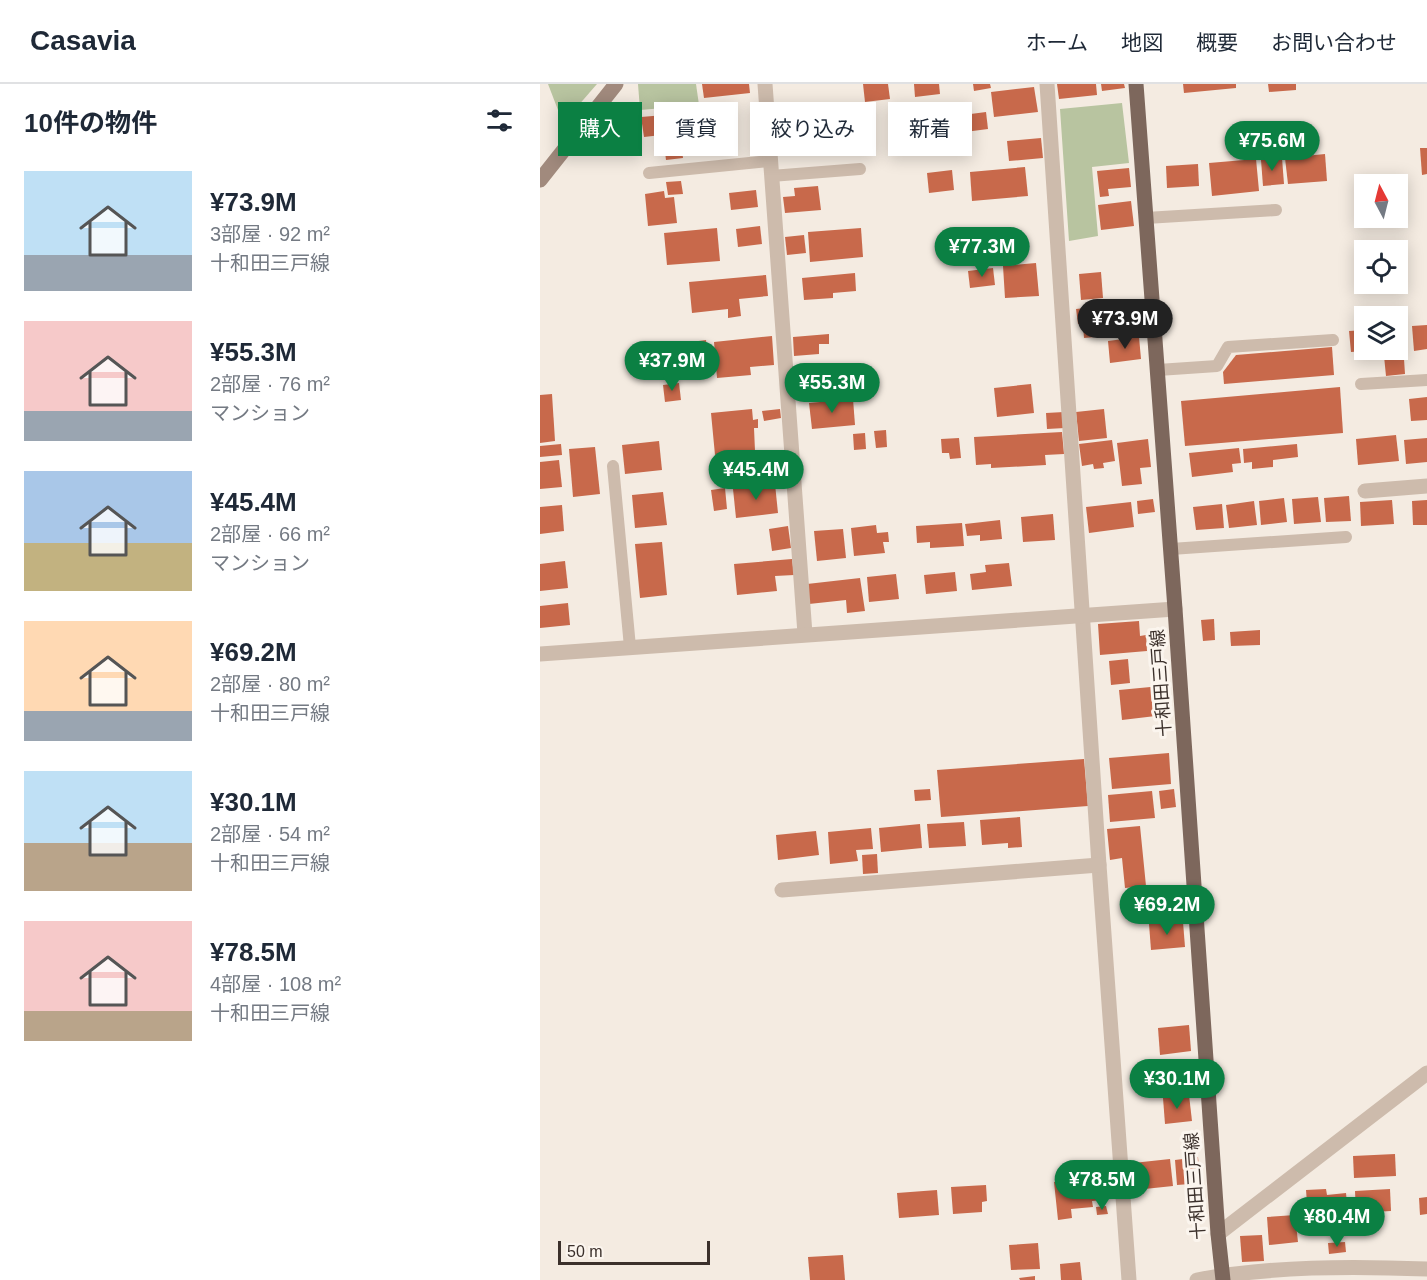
<!DOCTYPE html>
<html lang="ja">
<head>
<meta charset="utf-8">
<style>
	body { margin:0; font-family:Arial,"Noto Sans JP",sans-serif; background:#f2f2f3; color:#1f2937; height:100vh; display:flex; flex-direction:column; font-size:22px; white-space:nowrap }
	* { box-sizing:border-box; margin:0 }
	p { font-size:20px; color:#747a83 }
	.icon { flex:none; width:33px; height:33px; fill:none; stroke:currentColor; stroke-width:2; stroke-linecap:round; stroke-linejoin:round }
	.map { position:relative; flex:1; overflow:hidden }
	.details { display:flex; flex-direction:column; background:#fff; width:540px }
	.details>* { flex:none }
	.banner { position:absolute; left:18px; top:18px; width:570px; height:54px; display:flex; gap:12px }
	.needle { width:39px; rotate:353deg }
	.fabs { position:absolute; left:814px; top:90px; display:grid; gap:12px }
	.fabs a { display:grid; place-items:center; width:54px; height:54px; border-radius:0px; background:#fff; box-shadow:0 3px 15px #0003; font-size:30px }
	.scale { position:absolute; left:18px; bottom:15px; width:152px; box-sizing:border-box; padding-left:6px; border:3px solid #3b302b; border-top:0; font-size:16px; line-height:21px; white-space:nowrap; color:#3b302b; -webkit-text-stroke:4px #fbf5ee; paint-order:stroke }
	.price { position:absolute; translate:-50% -51px; padding:0 14px; border-radius:21px; background:#0b8043; color:#fff; font-size:20px; line-height:39px; filter:drop-shadow(0 2px 3px #0008) }
	.price::after { content:''; position:absolute; left:50%; top:36px; width:18px; height:14px; margin-left:-9px; background:inherit; clip-path:polygon(0 0,100% 0,50% 100%) }
	.price.current { background:#222; color:#fff }
	ul { padding:0; list-style:none }
	li { display:flex; align-items:center; gap:18px; height:150px; padding:0 24px }
	li span { display:grid; place-items:center; flex:none; width:168px; height:120px; border-radius:0px; color:#555 }
	li>.icon { margin-inline-start:auto }
	span .icon { width:72px; height:72px; fill:#fffc; stroke-width:1 }
	li b { font-size:26px }
	h2 { display:flex; justify-content:space-between; align-items:center; height:72px; padding:0 24px; font-size:26px }
	.tag { padding:0 21px; border-radius:0px; background:#fff; box-shadow:0 3px 15px #0003; font-size:21px; line-height:54px }
	.tag.current { background:#0b8043; color:#fff }
	header { display:flex; align-items:center; gap:36px; box-sizing:border-box; height:84px; padding:0 30px; background:#fff; border-bottom:2px solid #e0e1e3 }
	header strong { font-size:28px }
	nav { display:flex; gap:33px; margin-inline-start:auto; font-size:21px }
	main { display:flex; flex:1; min-height:0 }
	.map>svg:first-child { display:block }
	.green { fill:#b8c4a0 }
	.building { fill:#c8694b }
	.lines { fill:none; stroke-linecap:round; stroke-linejoin:round }
	.service { stroke:#cdbbac; stroke-width:12 }
	.minor { stroke:#cdbbac; stroke-width:15 }
	.tertiary { stroke:#cdbbac; stroke-width:15 }
	.secondary { stroke:#a18a7d; stroke-width:15 }
	.primary { stroke:#7d675c; stroke-width:15 }
	.labels { text-anchor:middle; dominant-baseline:central; stroke-width:6; stroke-linejoin:round; paint-order:stroke }
	.street-label { font-size:18px; fill:#3b302b; stroke:#fbf5ee }
</style>
</head>
<body>
<header>
<strong>Casavia</strong>
<nav><a>ホーム</a><a>地図</a><a>概要</a><a>お問い合わせ</a></nav>
</header>
<main>
<section class="details">
<h2>10件の物件<svg class="icon" aria-label="filters" viewBox="0 0 24 24"><path d="M4 7h16M4 17h16"/><circle cx="9" cy="7" r="2"/><circle cx="15" cy="17" r="2"/></svg></h2>
<ul>
<li><span style="background:linear-gradient(#bfe0f5 70%,#9aa5b1 0)"><svg class="icon" aria-label="home" viewBox="0 0 24 24"><path d="M3 11l9-7 9 7M6 9v11h12V9"/></svg></span><div><b>¥73.9M</b><p>3部屋 · 92 m²</p><p>十和田三戸線</p></div></li>
<li><span style="background:linear-gradient(#f6c9c9 75%,#9aa5b1 0)"><svg class="icon" aria-label="home" viewBox="0 0 24 24"><path d="M3 11l9-7 9 7M6 9v11h12V9"/></svg></span><div><b>¥55.3M</b><p>2部屋 · 76 m²</p><p>マンション</p></div></li>
<li><span style="background:linear-gradient(#a9c7e8 60%,#c2b280 0)"><svg class="icon" aria-label="home" viewBox="0 0 24 24"><path d="M3 11l9-7 9 7M6 9v11h12V9"/></svg></span><div><b>¥45.4M</b><p>2部屋 · 66 m²</p><p>マンション</p></div></li>
<li><span style="background:linear-gradient(#ffd9b3 75%,#9aa5b1 0)"><svg class="icon" aria-label="home" viewBox="0 0 24 24"><path d="M3 11l9-7 9 7M6 9v11h12V9"/></svg></span><div><b>¥69.2M</b><p>2部屋 · 80 m²</p><p>十和田三戸線</p></div></li>
<li><span style="background:linear-gradient(#bfe0f5 60%,#b9a48a 0)"><svg class="icon" aria-label="home" viewBox="0 0 24 24"><path d="M3 11l9-7 9 7M6 9v11h12V9"/></svg></span><div><b>¥30.1M</b><p>2部屋 · 54 m²</p><p>十和田三戸線</p></div></li>
<li><span style="background:linear-gradient(#f6c9c9 75%,#b9a48a 0)"><svg class="icon" aria-label="home" viewBox="0 0 24 24"><path d="M3 11l9-7 9 7M6 9v11h12V9"/></svg></span><div><b>¥78.5M</b><p>4部屋 · 108 m²</p><p>十和田三戸線</p></div></li>
</ul>
</section>
<div class="map">
<svg width="887" height="1196" viewBox="0 0 887 1196">
	<rect width="100%" height="100%" fill="#f4ebe1"/>
	<!-- green -->
	<g class="green">
		<path d="M8,0H57L23,39Z"/>
		<path d="M98,0H156L159,21L100,26Z"/>
		<path d="M582,19L589,79L552,83L558,152L529,157L520,25Z"/>
	</g>
	<!-- building -->
	<g class="building">
		<path d="M162,0H209L210,9L164,14Z"/>
		<path d="M323,0H348L350,15L325,18Z"/>
		<path d="M374,0H399L400,10L375,13Z"/>
		<path d="M433,0H450L451,4L434,7Z"/>
		<path d="M517,0H556L557,11L519,15Z"/>
		<path d="M561,0H584L585,4L562,7Z"/>
		<path d="M643,0H696V4L644,9Z"/>
		<path d="M728,0H756V6L729,8Z"/>
		<path d="M494,3L498,28L454,33L451,8Z"/>
		<path d="M331,22L334,53L295,58L291,27Z"/>
		<path d="M289,28L293,60L283,61L279,29Z"/>
		<path d="M446,28L448,45L402,51L400,34Z"/>
		<path d="M136,30L139,49L104,53L101,33Z"/>
		<path d="M275,31L278,58L246,61L245,54H240L238,34Z"/>
		<path d="M95,44L98,69L65,72L62,47Z"/>
		<path d="M501,54L503,74L469,77L467,57Z"/>
		<path d="M141,57L143,74L126,76L124,60Z"/>
		<path d="M880,64H887V90L882,91Z"/>
		<path d="M785,70L787,97L748,100L745,74Z"/>
		<path d="M742,74L744,100L723,102L721,76Z"/>
		<path d="M716,75L719,107L672,112L669,79Z"/>
		<path d="M658,80L659,102L627,104L626,82Z"/>
		<path d="M485,83L488,112L432,117L430,88Z"/>
		<path d="M589,84L591,103L568,105L569,112L560,113L557,87Z"/>
		<path d="M412,86L414,106L389,109L387,89Z"/>
		<path d="M141,97L143,110L128,111L126,98Z"/>
		<path d="M278,102L281,126L245,129L243,113L255,112L254,104Z"/>
		<path d="M216,106L218,123L191,126L189,109Z"/>
		<path d="M124,107L125,114L134,113L137,139L108,142L105,110Z"/>
		<path d="M591,117L594,142L561,146L558,121Z"/>
		<path d="M220,142L222,160L198,163L196,145Z"/>
		<path d="M177,144L180,177L127,181L124,149Z"/>
		<path d="M321,144L323,173L270,178L268,148Z"/>
		<path d="M264,151L266,169L247,171L245,153Z"/>
		<path d="M496,179L499,212L465,214L463,182Z"/>
		<path d="M453,184L455,201L430,204L428,187Z"/>
		<path d="M561,188L563,214L541,216L539,190Z"/>
		<path d="M315,189L316,207L293,209V214L264,216L262,194Z"/>
		<path d="M226,191L228,212L199,215L201,232L188,234V225L152,229L149,198Z"/>
		<path d="M599,221L601,240L569,244L567,224Z"/>
		<path d="M564,222L567,252L544,254L543,240H538L536,225Z"/>
		<path d="M887,241V265L874,267L872,242Z"/>
		<path d="M825,246V267L811,268L809,247Z"/>
		<path d="M289,250V260H279V270L254,272L253,253Z"/>
		<path d="M232,252L234,281L210,283L211,291L177,294L174,258Z"/>
		<path d="M599,253L601,275L570,279L568,257Z"/>
		<path d="M166,256L170,288L140,292L136,260Z"/>
		<path d="M858,260H863L865,290L846,292L844,272L854,271V266H858Z"/>
		<path d="M792,263L794,291L684,300L683,288L696,271Z"/>
		<path d="M139,299L141,316L125,318L123,301Z"/>
		<path d="M491,300L494,329L457,333L454,304Z"/>
		<path d="M800,303L803,349L645,362L641,317Z"/>
		<path d="M12,310L15,357L0,359V311Z"/>
		<path d="M887,313V336L871,337L869,315Z"/>
		<path d="M313,315L315,341L272,345L269,319Z"/>
		<path d="M212,325L213,336L218,335V344H214L215,367L175,371L171,329Z"/>
		<path d="M240,325L241,334L224,337L222,327Z"/>
		<path d="M564,325L567,354L539,357L536,328Z"/>
		<path d="M524,328L525,344L507,345L506,329Z"/>
		<path d="M346,346L347,363L336,364L334,347Z"/>
		<path d="M522,348L524,370L505,371L506,381L451,384V380L436,381L434,353Z"/>
		<path d="M325,349L326,365L314,366L313,350Z"/>
		<path d="M856,351L859,377L818,381L816,355Z"/>
		<path d="M419,354L421,374L410,375L409,369H402L401,355Z"/>
		<path d="M887,354V378L866,380L864,356Z"/>
		<path d="M608,355L611,383L600,384L602,400L582,402L577,359Z"/>
		<path d="M572,356L575,377L563,379L564,384L554,385L553,380L542,382L539,360Z"/>
		<path d="M119,357L122,386L85,390L82,361Z"/>
		<path d="M21,360L22,371L0,373V362Z"/>
		<path d="M757,360L758,373L733,376V383L712,385V378L704,379L703,365Z"/>
		<path d="M55,363L60,410L33,413L29,365Z"/>
		<path d="M699,364L701,379L692,380L693,388L652,393L649,369Z"/>
		<path d="M236,374L238,394L214,396L213,375Z"/>
		<path d="M19,376L22,403L0,405V378Z"/>
		<path d="M235,400L238,429L196,434L193,405Z"/>
		<path d="M185,404L187,425L174,427L171,406Z"/>
		<path d="M123,408L127,441L95,444L92,411Z"/>
		<path d="M809,412L811,437L786,438L784,414Z"/>
		<path d="M778,413L781,438L754,440L752,415Z"/>
		<path d="M744,414L747,438L721,441L719,417Z"/>
		<path d="M613,415L615,428L598,430L597,417Z"/>
		<path d="M852,416L854,440L821,442L820,418Z"/>
		<path d="M887,416V441H873L872,417Z"/>
		<path d="M714,417L717,441L689,444L686,421Z"/>
		<path d="M591,418L594,443L549,449L546,423Z"/>
		<path d="M682,420L684,444L656,446L653,423Z"/>
		<path d="M22,421L24,447L0,450V423Z"/>
		<path d="M513,430L515,456L483,458L481,433Z"/>
		<path d="M460,436L462,455L440,457V451L427,452L425,440Z"/>
		<path d="M422,439L424,462L390,464V458L377,459L376,442Z"/>
		<path d="M336,441L337,449L348,448L349,458H343L345,469L314,472L311,444Z"/>
		<path d="M248,442L251,464L232,467L229,445Z"/>
		<path d="M303,445L306,474L277,477L274,447Z"/>
		<path d="M122,458L127,511L100,514L95,460Z"/>
		<path d="M252,475L254,491L235,492L237,507L197,511L194,480Z"/>
		<path d="M25,477L28,504L0,507V480Z"/>
		<path d="M469,479L472,502L432,506L430,490L446,488L445,481Z"/>
		<path d="M415,488L417,507L386,510L384,491Z"/>
		<path d="M356,490L359,515L329,518L327,493Z"/>
		<path d="M320,494L325,527L307,529L306,516L269,520L267,500Z"/>
		<path d="M28,519L30,541L0,544V522Z"/>
		<path d="M674,535L675,556L663,557L661,536Z"/>
		<path d="M599,537L600,552L606,551L607,567L560,571L558,540Z"/>
		<path d="M720,546V561L691,562L690,548Z"/>
		<path d="M588,575L590,599L571,601L569,577Z"/>
		<path d="M621,602L624,631L582,636L579,606Z"/>
		<path d="M629,669L631,700L572,705L569,674Z"/>
		<path d="M544,675L548,722L401,733L397,686Z"/>
		<path d="M390,705L391,716L375,717L374,706Z"/>
		<path d="M634,705L636,723L621,725L619,707Z"/>
		<path d="M612,707L615,734L570,738L568,711Z"/>
		<path d="M480,733L482,763L468,764V759L442,761L440,736Z"/>
		<path d="M424,738L426,762L389,764L387,740Z"/>
		<path d="M380,740L382,764L341,768L339,744Z"/>
		<path d="M600,742L606,802L585,804L582,774L570,776L567,745Z"/>
		<path d="M331,744L333,765L316,766L318,777L290,780L288,748Z"/>
		<path d="M276,747L279,771L238,776L236,751Z"/>
		<path d="M337,770L338,789L323,790L322,771Z"/>
		<path d="M643,838L645,863L611,866L609,840Z"/>
		<path d="M649,941L651,967L620,971L618,944Z"/>
		<path d="M649,1011L652,1037L625,1040L623,1014Z"/>
		<path d="M855,1070L856,1092L814,1094L813,1072Z"/>
		<path d="M658,1073L659,1084L649,1085L650,1100L637,1101L635,1076Z"/>
		<path d="M630,1075L633,1102L595,1106L593,1079Z"/>
		<path d="M562,1092L564,1116L552,1117L553,1123L531,1125L532,1134L518,1136L514,1098Z"/>
		<path d="M446,1101L447,1117L442,1118V1128L413,1130L411,1103Z"/>
		<path d="M786,1105L787,1111L806,1109L809,1141L769,1145L766,1106Z"/>
		<path d="M850,1105L851,1127L816,1129L815,1107Z"/>
		<path d="M397,1106L399,1131L359,1134L357,1109Z"/>
		<path d="M887,1113V1130L880,1131L879,1114Z"/>
		<path d="M566,1122L568,1130L557,1131L556,1123Z"/>
		<path d="M755,1131L758,1158L729,1161L727,1133Z"/>
		<path d="M722,1151L724,1177L702,1178L700,1152Z"/>
		<path d="M805,1158L806,1168L789,1170L788,1159Z"/>
		<path d="M498,1159L500,1185L471,1186L469,1161Z"/>
		<path d="M303,1171L305,1196H270L268,1173Z"/>
		<path d="M540,1178L542,1196H521L520,1180Z"/>
		<path d="M495,1192V1196H480L479,1194Z"/>
	</g>
	<g class="lines">
		<!-- service -->
		<g class="service">
			<path d="M109,89L230,77"/>
			<path d="M231,92L320,85"/>
			<path d="M606,134L736,126"/>
			<path d="M618,286L677,282L688,263L793,256"/>
			<path d="M821,300L887,296"/>
			<path d="M73,382L90,563"/>
			<path d="M631,465L806,453"/>
		</g>
		<!-- minor -->
		<g class="minor">
			<path d="M225,0L265,550"/>
			<path d="M507,0L559,781L589,1196"/>
			<path d="M825,407L887,402"/>
			<path d="M0,570L635,525"/>
			<path d="M242,806L559,781"/>
			<path d="M678,1150L887,989"/>
		</g>
		<!-- tertiary -->
		<path class="tertiary" d="M657,1196C732,1182 811,1182 887,1185"/>
		<!-- secondary -->
		<path class="secondary" d="M0,96L76,0"/>
		<!-- primary -->
		<path class="primary" d="M596,0L635,525L678,1150L683,1196"/>
	</g>
	<g class="labels">
		<!-- street labels -->
		<g class="street-label">
			<text transform="translate(621 599) rotate(-94)">十和田三戸線</text>
			<text transform="translate(655 1102) rotate(-94)">十和田三戸線</text>
		</g>
	</g>
</svg>
<div class="fabs">
<a><svg class="needle" viewBox="-14 -14 28 28"><path d="M0-13l5 13h-10z" fill="#e53935"/><path d="M0 13l5-13h-10z" fill="#747a83"/></svg></a>
<a><svg class="icon" aria-label="locate" viewBox="0 0 24 24"><circle cx="12" cy="12" r="6"/><path d="M12 2v4M12 18v4M2 12h4M18 12h4"/></svg></a>
<a><svg class="icon" aria-label="layers" viewBox="0 0 24 24"><path d="M12 4l9 5-9 5-9-5zM3 14l9 5 9-5"/></svg></a>
</div>
<div class="scale">50 m</div>
<b class="price" style="left:732px;top:88px">¥75.6M</b>
<b class="price" style="left:442px;top:194px">¥77.3M</b>
<b class="price current" style="left:585px;top:266px">¥73.9M</b>
<b class="price" style="left:132px;top:308px">¥37.9M</b>
<b class="price" style="left:292px;top:330px">¥55.3M</b>
<b class="price" style="left:216px;top:417px">¥45.4M</b>
<b class="price" style="left:627px;top:852px">¥69.2M</b>
<b class="price" style="left:637px;top:1026px">¥30.1M</b>
<b class="price" style="left:562px;top:1127px">¥78.5M</b>
<b class="price" style="left:797px;top:1164px">¥80.4M</b>
<div class="banner">
<a class="tag current">購入</a>
<a class="tag">賃貸</a>
<a class="tag">絞り込み</a>
<a class="tag">新着</a>
</div>
</div>
</main>
</body>
</html>
